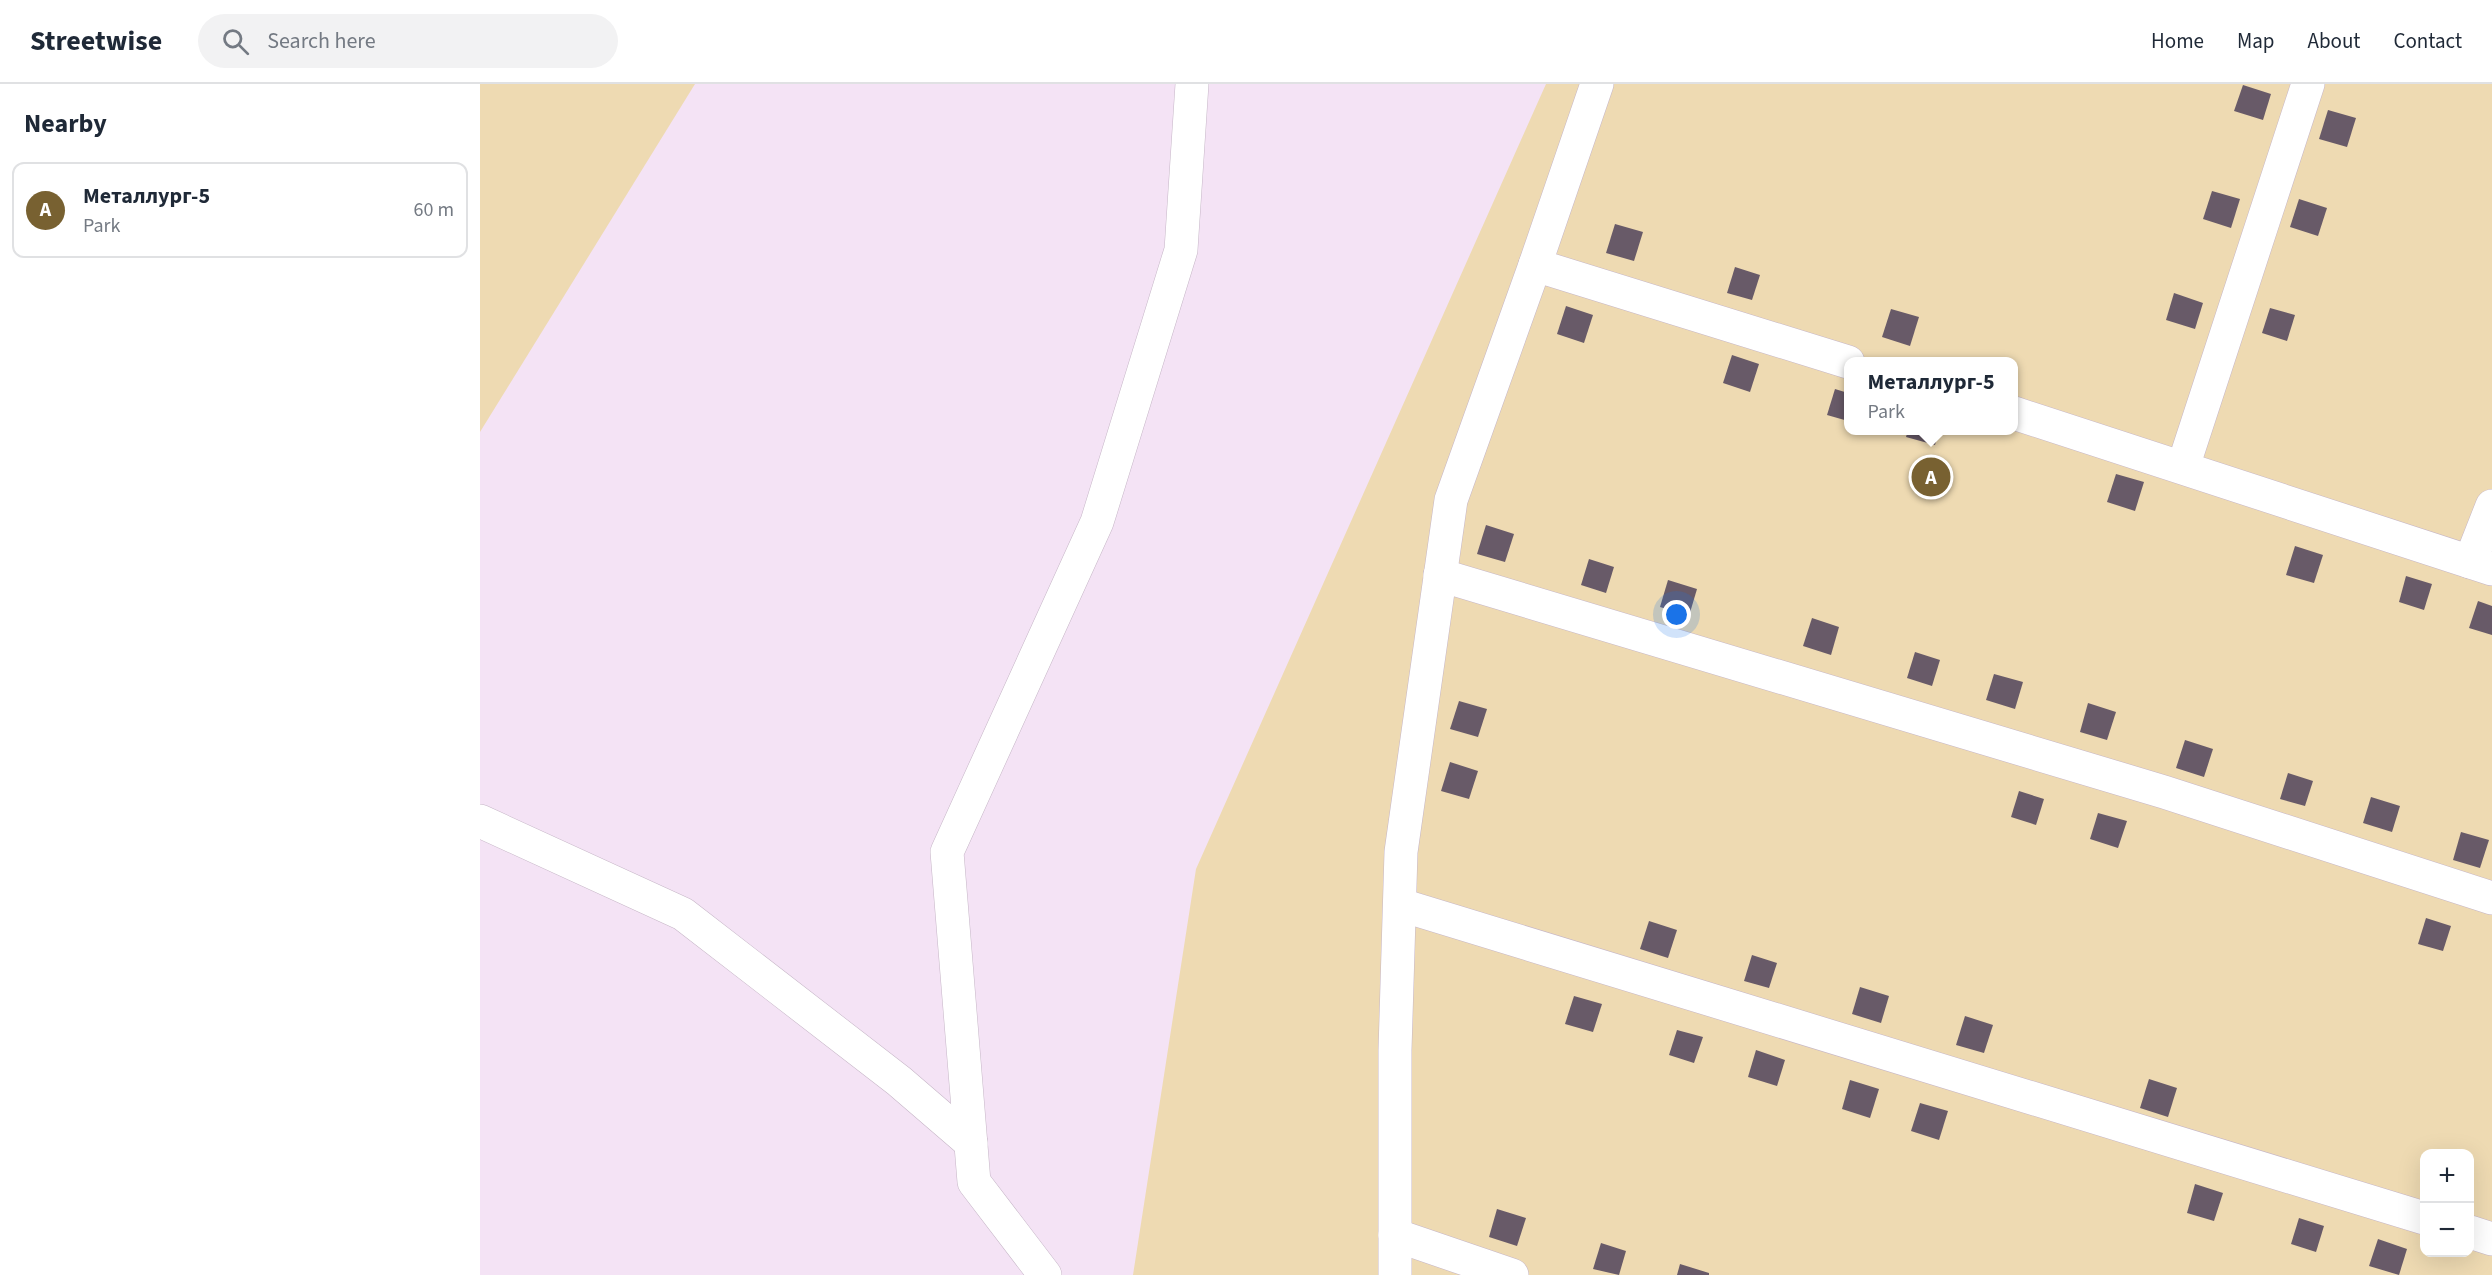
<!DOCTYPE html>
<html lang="en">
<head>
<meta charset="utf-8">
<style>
	:root { --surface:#fff; --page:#f2f2f3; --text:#1f2937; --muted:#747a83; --line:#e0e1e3; --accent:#786131 }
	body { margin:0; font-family:"Source Sans 3",sans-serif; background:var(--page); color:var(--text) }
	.controls { position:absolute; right:18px; bottom:18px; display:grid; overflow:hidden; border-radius:12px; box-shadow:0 6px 24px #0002 }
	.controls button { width:54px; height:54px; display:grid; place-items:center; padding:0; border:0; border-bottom:2px solid var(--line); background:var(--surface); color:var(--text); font:30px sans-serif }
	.you { position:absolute; left:1197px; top:531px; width:21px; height:21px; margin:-15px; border:4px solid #fff; border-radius:50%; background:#1a73e8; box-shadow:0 0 0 9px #1a73e833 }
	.badge { display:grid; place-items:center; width:39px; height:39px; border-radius:50%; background:var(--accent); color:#fff; font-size:20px; font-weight:700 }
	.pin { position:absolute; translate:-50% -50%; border:3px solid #fff; box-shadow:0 2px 6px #0006 }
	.popup { position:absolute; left:1364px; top:273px; width:174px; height:78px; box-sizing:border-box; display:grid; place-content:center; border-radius:12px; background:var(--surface); filter:drop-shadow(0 2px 4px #0005); font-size:20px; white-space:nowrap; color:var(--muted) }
	.popup b { font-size:22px; color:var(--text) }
	.popup::after { content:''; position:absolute; left:50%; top:100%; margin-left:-12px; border:12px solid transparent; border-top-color:var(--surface) }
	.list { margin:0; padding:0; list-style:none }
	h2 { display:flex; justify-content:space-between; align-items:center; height:78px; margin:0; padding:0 24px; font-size:26px }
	h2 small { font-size:20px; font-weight:400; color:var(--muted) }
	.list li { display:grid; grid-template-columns:39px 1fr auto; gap:18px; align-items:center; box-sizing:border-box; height:96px; margin:0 12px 12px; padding:0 12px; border:2px solid var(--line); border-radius:12px }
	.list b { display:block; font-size:22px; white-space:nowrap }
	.list p { margin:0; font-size:20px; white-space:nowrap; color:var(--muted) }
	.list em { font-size:20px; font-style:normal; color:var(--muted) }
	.icon { flex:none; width:33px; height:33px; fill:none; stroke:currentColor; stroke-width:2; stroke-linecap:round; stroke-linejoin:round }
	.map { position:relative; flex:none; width:2012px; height:1191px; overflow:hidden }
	header { display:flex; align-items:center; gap:36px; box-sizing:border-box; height:84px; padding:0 30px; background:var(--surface); border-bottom:2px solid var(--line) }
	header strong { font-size:28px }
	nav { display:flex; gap:33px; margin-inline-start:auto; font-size:21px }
	.search { width:420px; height:54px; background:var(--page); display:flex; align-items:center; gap:15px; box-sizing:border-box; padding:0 21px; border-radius:33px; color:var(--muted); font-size:22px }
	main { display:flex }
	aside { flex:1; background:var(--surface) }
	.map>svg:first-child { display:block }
</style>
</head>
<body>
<header>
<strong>Streetwise</strong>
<div class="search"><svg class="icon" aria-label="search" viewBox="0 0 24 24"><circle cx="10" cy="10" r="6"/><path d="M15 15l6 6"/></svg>Search here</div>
<nav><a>Home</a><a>Map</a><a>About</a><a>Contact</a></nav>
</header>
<main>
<aside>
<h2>Nearby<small></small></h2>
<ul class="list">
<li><span class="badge">A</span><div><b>Металлург-5</b><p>Park</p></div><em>60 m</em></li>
</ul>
</aside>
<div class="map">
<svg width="2012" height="1191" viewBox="0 0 2012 1191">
	<rect width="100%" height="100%" fill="#f4e3f5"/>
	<g fill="#eedab2" fill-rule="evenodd">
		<path d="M0 0H215L0 348Z"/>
		<path d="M1066 0H2012V1191H653L716 785ZM1368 278H1534V346H1368ZM1944 1070H1990V1168H1944Z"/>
	</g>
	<g fill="#685a68">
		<path d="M1763 1 1791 10 1783 36 1754 27Z"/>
		<path d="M1848 26 1876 34 1867 63 1839 55Z"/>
		<path d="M1732 107 1760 115 1751 144 1723 135Z"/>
		<path d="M1819 115 1847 124 1838 152 1810 143Z"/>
		<path d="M1135 140 1163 148 1154 177 1126 169Z"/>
		<path d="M1255 183 1280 191 1272 216 1247 209Z"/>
		<path d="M1694 209 1723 219 1715 245 1686 236Z"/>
		<path d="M1086 222 1113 231 1104 259 1077 250Z"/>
		<path d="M1790 224 1815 231 1807 257 1782 249Z"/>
		<path d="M1411 225 1439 233 1430 262 1402 253Z"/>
		<path d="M1252 271 1279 280 1270 308 1243 299Z"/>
		<path d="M1355 305 1368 309V337L1347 331Z"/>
		<path d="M1428 346H1459L1455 361 1426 353Z"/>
		<path d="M1636 390 1664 398 1655 427 1627 418Z"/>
		<path d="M1006 441 1034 450 1025 478 997 470Z"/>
		<path d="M1815 462 1843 471 1834 499 1806 491Z"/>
		<path d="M1109 475 1134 483 1126 509 1101 501Z"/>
		<path d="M1926 492 1952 500 1944 526 1919 518Z"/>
		<path d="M1188 496 1217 505 1209 532 1180 523Z"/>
		<path d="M1998 517 2012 522V551L1989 544Z"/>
		<path d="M1332 534 1359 543 1351 571 1323 562Z"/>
		<path d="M1435 568 1460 576 1452 602 1427 594Z"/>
		<path d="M1514 590 1543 598 1535 625 1506 616Z"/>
		<path d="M979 617 1007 625 998 653 970 645Z"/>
		<path d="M1608 619 1636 628 1627 656 1600 648Z"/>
		<path d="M1705 656 1733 665 1724 693 1696 684Z"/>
		<path d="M970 678 998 687 989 715 961 707Z"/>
		<path d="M1808 689 1833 697 1825 722 1800 715Z"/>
		<path d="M1539 707 1564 715 1556 741 1531 733Z"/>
		<path d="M1891 713 1920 722 1912 748 1883 739Z"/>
		<path d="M1618 729 1647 737 1638 764 1610 755Z"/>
		<path d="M1981 748 2009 756 2000 784 1973 776Z"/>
		<path d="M1946 834 1971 842 1963 867 1938 860Z"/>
		<path d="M1169 837 1197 846 1188 874 1160 865Z"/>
		<path d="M1272 871 1297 879 1289 904 1264 897Z"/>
		<path d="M1380 903 1409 912 1401 939 1372 930Z"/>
		<path d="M1094 912 1122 920 1113 948 1085 940Z"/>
		<path d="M1485 932 1513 941 1504 969 1476 961Z"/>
		<path d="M1197 946 1223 953 1214 979 1189 971Z"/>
		<path d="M1276 966 1305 976 1297 1002 1268 993Z"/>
		<path d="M1669 995 1697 1004 1688 1033 1660 1024Z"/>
		<path d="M1370 996 1399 1005 1390 1034 1362 1025Z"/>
		<path d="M1440 1019 1468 1027 1459 1056 1431 1047Z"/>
		<path d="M1715 1100 1743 1109 1734 1137 1707 1129Z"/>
		<path d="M1017 1125 1046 1134 1037 1162 1009 1153Z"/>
		<path d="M1819 1134 1844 1142 1836 1168 1811 1160Z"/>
		<path d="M1898 1155 1927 1165 1919 1191 1889 1182Z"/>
		<path d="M1121 1159 1146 1167 1139 1191 1113 1185Z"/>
		<path d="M1200 1180 1229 1189V1191H1197Z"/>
	</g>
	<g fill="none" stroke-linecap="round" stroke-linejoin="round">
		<defs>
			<g id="minor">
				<path d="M1055 181 1117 0"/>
				<path d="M1534 329 2012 485"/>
				<path d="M1703 383 1828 0"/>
				<path d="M1990 478 2012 422"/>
				<path d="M960 491 1684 708 2012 814"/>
				<path d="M0 737 203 830 419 997 491 1059"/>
				<path d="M921 821 1944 1134"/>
				<path d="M1990 1148 2012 1155"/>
				<path d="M915 1151 1032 1191"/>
				<path d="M565 1191 494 1098 467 768 617 438 701 166 712 0"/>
				<path d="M915 1191V966L921 768 971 416 1055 181 1368 278"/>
			</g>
		</defs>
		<use href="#minor" stroke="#c6b6c7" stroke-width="34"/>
		<use href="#minor" stroke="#fff" stroke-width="33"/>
	</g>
</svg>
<div class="controls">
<button>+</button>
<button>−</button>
</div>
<div class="you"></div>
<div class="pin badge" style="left:1451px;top:393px">A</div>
<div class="popup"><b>Металлург-5</b>Park</div>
</div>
</main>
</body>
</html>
